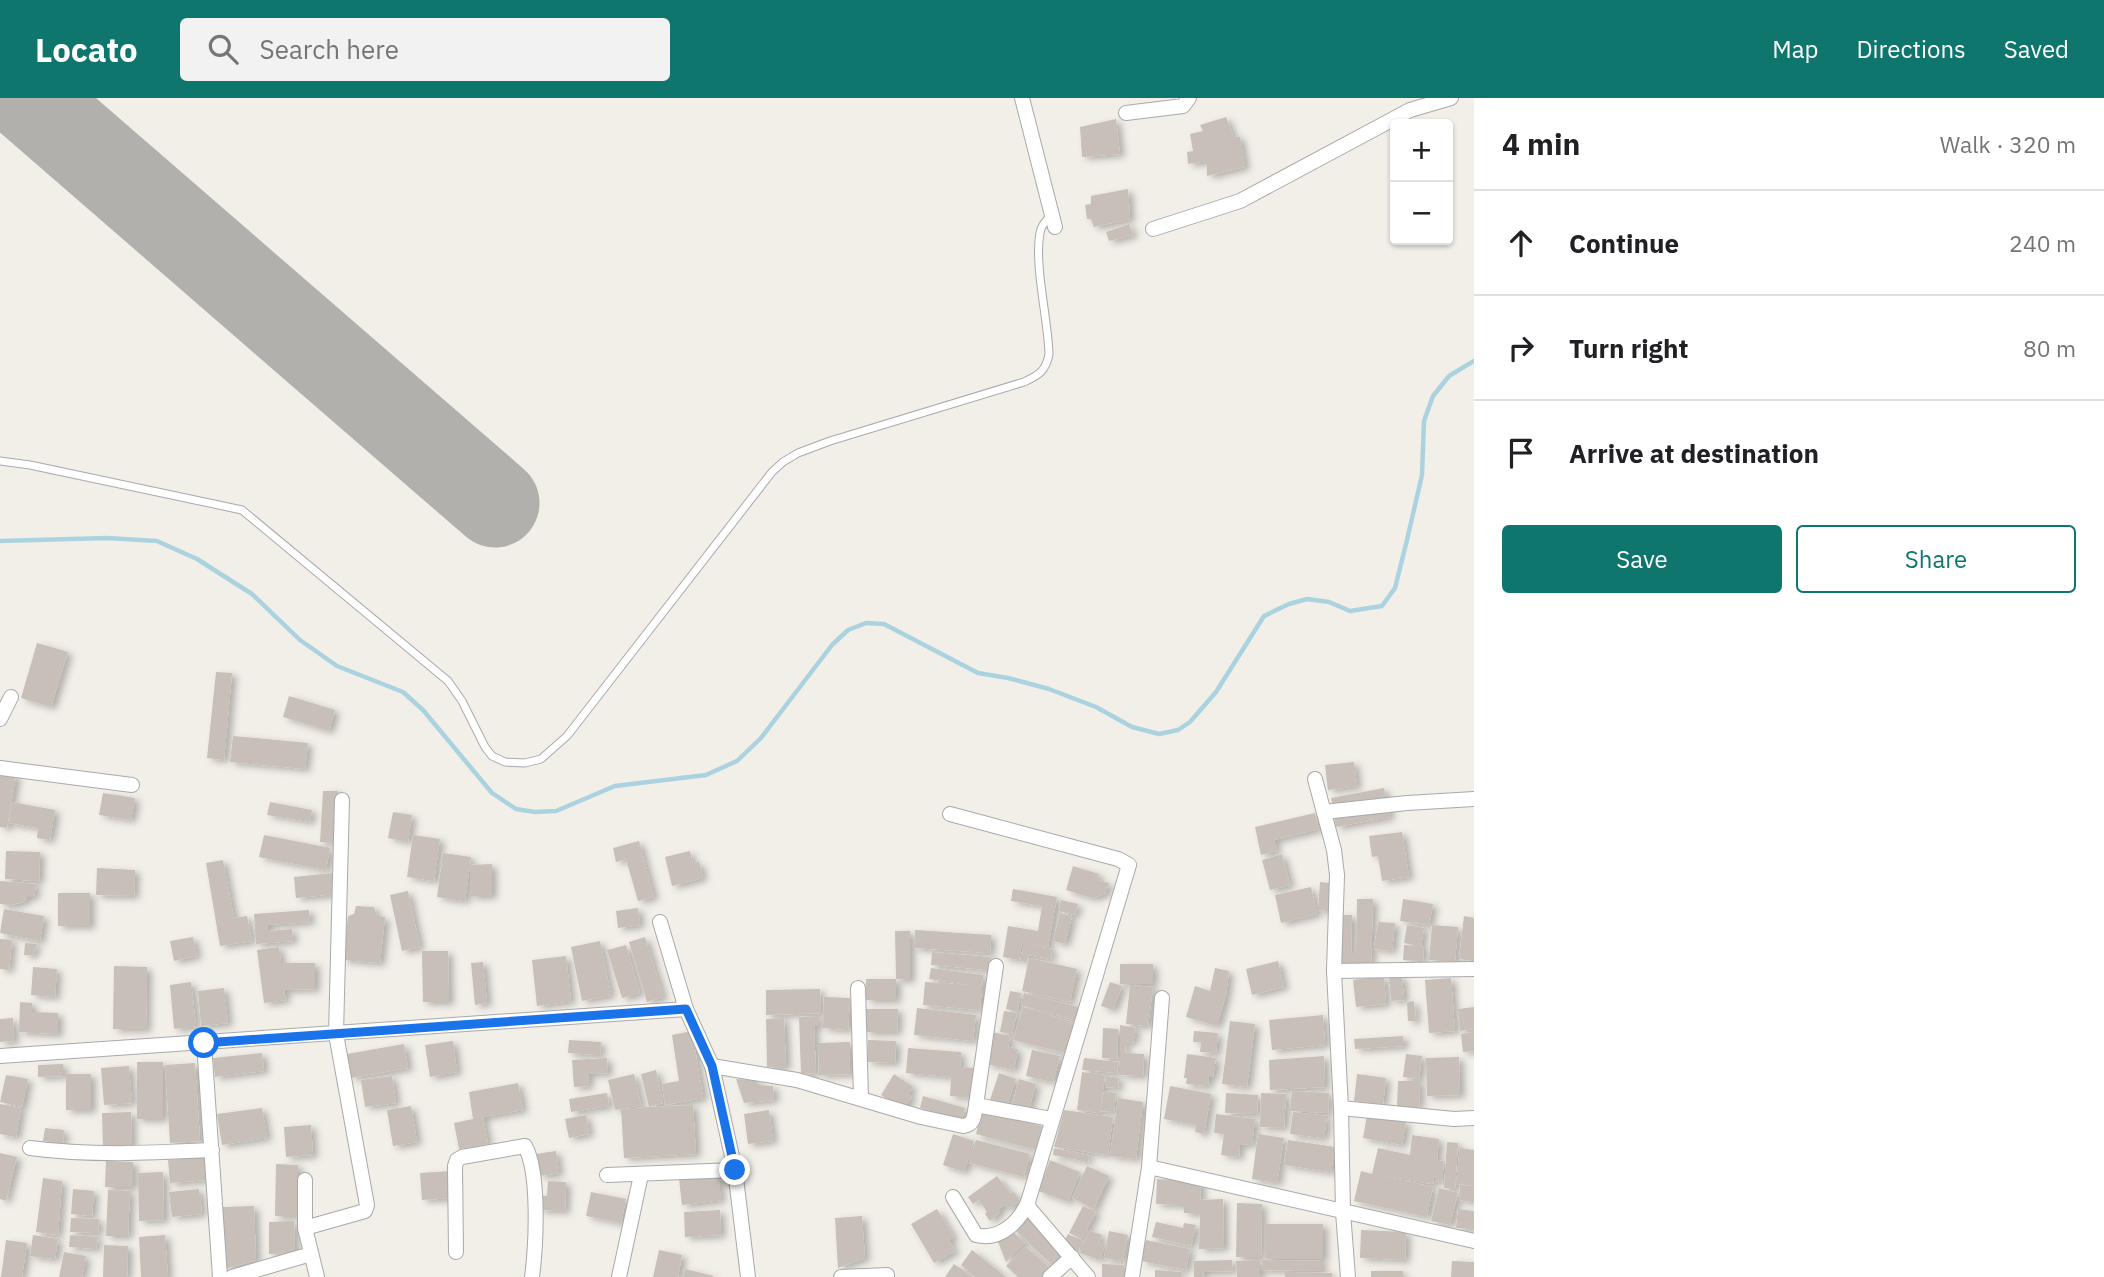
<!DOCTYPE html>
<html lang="en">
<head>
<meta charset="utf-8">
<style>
	:root { --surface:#fff; --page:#f2f2f2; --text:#202124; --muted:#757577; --line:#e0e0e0; --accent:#0f766e }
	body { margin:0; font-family:"IBM Plex Sans",sans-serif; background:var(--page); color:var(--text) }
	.controls { position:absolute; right:21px; top:21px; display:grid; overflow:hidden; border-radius:7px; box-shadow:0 2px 5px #0004 }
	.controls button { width:63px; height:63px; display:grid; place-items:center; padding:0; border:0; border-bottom:2px solid var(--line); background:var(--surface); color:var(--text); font:35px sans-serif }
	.stop { position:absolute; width:21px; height:21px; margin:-16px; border:5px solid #1a73e8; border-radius:50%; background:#fff }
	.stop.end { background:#1a73e8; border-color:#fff; box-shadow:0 2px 7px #0008 }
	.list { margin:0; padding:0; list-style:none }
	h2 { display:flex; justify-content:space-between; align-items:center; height:91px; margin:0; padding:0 28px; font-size:30px }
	h2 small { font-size:23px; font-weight:400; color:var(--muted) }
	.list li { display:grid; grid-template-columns:46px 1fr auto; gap:21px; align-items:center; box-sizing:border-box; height:105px; padding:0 28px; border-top:2px solid var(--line) }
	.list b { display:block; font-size:26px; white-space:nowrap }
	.list em { font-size:23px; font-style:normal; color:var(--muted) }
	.actions { display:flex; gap:14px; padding:21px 28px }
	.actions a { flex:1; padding:16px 0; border:2px solid var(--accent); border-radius:7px; text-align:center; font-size:24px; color:var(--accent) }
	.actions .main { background:var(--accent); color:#fff }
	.icon { flex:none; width:38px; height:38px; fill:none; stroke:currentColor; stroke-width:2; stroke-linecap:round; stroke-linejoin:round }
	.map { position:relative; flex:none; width:1474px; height:1179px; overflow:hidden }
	header { display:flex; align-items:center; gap:42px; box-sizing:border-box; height:98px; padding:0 35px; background:var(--accent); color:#fff }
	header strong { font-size:33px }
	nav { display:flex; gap:38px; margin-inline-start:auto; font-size:24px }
	.search { width:490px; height:63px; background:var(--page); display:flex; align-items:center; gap:18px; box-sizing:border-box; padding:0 24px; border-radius:7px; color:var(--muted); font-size:26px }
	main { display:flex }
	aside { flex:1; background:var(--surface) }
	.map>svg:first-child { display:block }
</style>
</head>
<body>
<header>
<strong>Locato</strong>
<div class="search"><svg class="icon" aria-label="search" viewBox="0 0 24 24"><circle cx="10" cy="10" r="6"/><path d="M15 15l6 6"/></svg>Search here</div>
<nav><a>Map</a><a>Directions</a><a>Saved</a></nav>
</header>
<main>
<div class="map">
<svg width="1474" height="1179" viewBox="0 0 1474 1179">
	<defs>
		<filter id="shadow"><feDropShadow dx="5" dy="3" stdDeviation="3.5" flood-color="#0004"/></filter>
	</defs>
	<rect width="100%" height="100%" fill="#f2efe9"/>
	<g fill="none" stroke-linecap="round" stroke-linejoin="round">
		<path stroke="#aad3df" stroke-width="4.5" d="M0 443 107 440 157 443 197 461 252 496 300 542 337 568 403 594 423 612 492 695 516 711 535 714 556 713 615 688 706 677 737 663 761 640 832 547 848 532 866 525 884 526 978 575 1008 580 1049 591 1096 609 1132 629 1159 636 1178 632 1190 624 1216 594 1264 518 1289 506 1307 501 1329 504 1350 513 1382 508 1395 490 1407 442 1422 377 1424 323 1433 298 1449 278 1474 263"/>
		<path stroke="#b1b0ac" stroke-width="89" d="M28 0 495 405"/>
	</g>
	<g fill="#c7bfb8" filter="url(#shadow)">
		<path d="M1226 19 1233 38 1240 39 1245 69 1207 78V63L1188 66 1187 54 1193 53 1190 36 1203 33 1200 27Z"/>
		<path d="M1116 21 1120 56 1082 59 1080 29Z"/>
		<path d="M1128 91 1130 121 1094 129 1091 121H1087L1085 107 1091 106V98Z"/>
		<path d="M1129 126 1133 137 1109 143 1106 134Z"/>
		<path d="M37 545 68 554 51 609 21 600Z"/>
		<path d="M216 574 232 575 224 662 207 660Z"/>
		<path d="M289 598 335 612 329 633 283 619Z"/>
		<path d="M233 638 308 645 305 671 230 664Z"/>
		<path d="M1354 664 1357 688 1328 692 1325 667Z"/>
		<path d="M0 675 16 677 7 730 0 729Z"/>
		<path d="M1384 690 1390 719 1336 729 1331 700Z"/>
		<path d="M323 693H338L334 745 320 744Z"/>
		<path d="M103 695 135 700 131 722 99 717Z"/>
		<path d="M12 704 55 712 50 742 37 740 38 730 9 725Z"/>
		<path d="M270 704 312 712 310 724 267 717Z"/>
		<path d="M393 714 412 717 408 744 388 740Z"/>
		<path d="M1315 715 1319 731 1274 742 1277 753 1261 757 1255 729Z"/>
		<path d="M1402 734 1409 779 1382 783 1378 758 1372 759 1369 738Z"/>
		<path d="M264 737 330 750 326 772 259 759Z"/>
		<path d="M413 737 440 741 434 783 407 779Z"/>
		<path d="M639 743 654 799 638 803 626 761 616 764 613 750Z"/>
		<path d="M6 753 40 754 39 783 5 781Z"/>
		<path d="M690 753 693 767 699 763 703 780 672 788 665 759Z"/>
		<path d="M443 755 471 759 470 767 492 766V798H470V767L465 803 437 799Z"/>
		<path d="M1282 756 1290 787 1270 792 1262 762Z"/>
		<path d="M223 762 234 820 247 818 252 843 220 848 206 765Z"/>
		<path d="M1073 768 1099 776 1097 782 1109 785 1105 796 1092 800 1066 792Z"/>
		<path d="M97 770 135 772 134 798 96 797Z"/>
		<path d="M333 775 335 796 296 800 294 779Z"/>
		<path d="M0 783 36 786 34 799H27L24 804 10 807 0 806Z"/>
		<path d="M1320 784 1330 785 1328 813 1318 812Z"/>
		<path d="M1311 789 1317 816 1281 825 1275 797Z"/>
		<path d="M1013 791 1057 799 1048 849 1027 846 1052 851 1051 861 1028 857 1027 864 1020 863 1024 845 1022 844 1019 862 1003 859 1008 828 1038 833 1042 808 1011 803Z"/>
		<path d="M408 793 420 849 402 853 390 797Z"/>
		<rect x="58" y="795" width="32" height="33"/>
		<path d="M1357 801H1373L1371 867 1337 866 1338 817H1352L1351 855H1356Z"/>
		<path d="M1403 801 1433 806 1429 827 1400 823Z"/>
		<path d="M1061 802 1078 806 1075 817 1059 813Z"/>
		<path d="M356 808 374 809 377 819H385L380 865 343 862 348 818 354 816Z"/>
		<path d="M638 810 640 827 618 830 616 813Z"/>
		<path d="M4 811 44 818 40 843 0 835Z"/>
		<path d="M309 812 310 824 267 827 268 833 292 831 293 843 256 846 254 816Z"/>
		<path d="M1060 815 1072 818 1065 846 1053 843Z"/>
		<path d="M1464 818 1474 820V863L1459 861Z"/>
		<path d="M1378 824 1395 825 1392 853 1374 851Z"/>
		<path d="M1407 827 1424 830 1421 848 1424 849 1423 863 1403 862 1404 847 1418 848 1404 845Z"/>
		<path d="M1432 827 1458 829 1455 864 1429 862Z"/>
		<path d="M915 832 991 837 990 855 914 850Z"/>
		<path d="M895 833H910V882L896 881Z"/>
		<path d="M193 839 197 858 174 863 170 843Z"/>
		<path d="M645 839 663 899 647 904 629 844Z"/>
		<path d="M0 841 12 842 9 872 0 871Z"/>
		<path d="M600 843 611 897 582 903 571 849Z"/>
		<path d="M25 845 37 846 33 857H24Z"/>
		<path d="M626 847 640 895 622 900 607 852Z"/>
		<path d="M279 849 281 865H315V891L284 892 286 902 264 905 257 852Z"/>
		<path d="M422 853H448L449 904H423Z"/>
		<path d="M932 854 990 859 988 872 931 867Z"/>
		<path d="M566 858 571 903 537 908 532 862Z"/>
		<path d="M1029 860 1077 871 1070 904 1022 893Z"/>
		<path d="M1278 863 1284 889 1252 897 1246 871Z"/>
		<path d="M483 864 487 905 475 907 471 865Z"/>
		<rect x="1120" y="866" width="33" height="20"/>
		<path d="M114 868 147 869 146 931H113Z"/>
		<path d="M33 869 57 871 55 899 31 897Z"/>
		<path d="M931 870 983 877 980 912 923 907 925 884 970 887 929 881Z"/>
		<path d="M1215 870 1229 873 1226 897 1217 928 1186 919 1195 888 1210 893Z"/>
		<path d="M1384 878 1386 906 1356 909 1353 882Z"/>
		<path d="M1402 878 1404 902 1391 903 1389 879Z"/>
		<path d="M1451 880 1455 933 1429 935 1425 882Z"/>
		<rect x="866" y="881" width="30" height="21"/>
		<path d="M191 884 196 928 174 931 170 887Z"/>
		<path d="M1110 884 1122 888 1113 912 1101 908Z"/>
		<path d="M1130 887 1153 889 1148 928 1126 926Z"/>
		<path d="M224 890 228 925 201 928 198 893Z"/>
		<path d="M820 891 821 915 766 917V892Z"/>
		<path d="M1010 893 1021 895 1017 914 1006 911Z"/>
		<path d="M1024 895 1082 910 1077 923 1021 907Z"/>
		<path d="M824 899 850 900 848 932 823 930Z"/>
		<path d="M1414 903 1416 923H1408L1407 904Z"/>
		<path d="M20 904 32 905V914L58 915V936L19 934Z"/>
		<path d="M1023 909 1075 925 1066 955 1013 942Z"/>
		<path d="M1474 909V931L1460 933 1458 911Z"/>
		<path d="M917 910 976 917 973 943 914 937Z"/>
		<path d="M866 911H898L897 934H865Z"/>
		<path d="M1004 913 1017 915 1012 936 1000 934Z"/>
		<path d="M1323 917 1325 947 1272 952 1269 922Z"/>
		<path d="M819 918V928H814L816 975 801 976 799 919Z"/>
		<path d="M13 920 14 943 0 944V921Z"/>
		<path d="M784 920 786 969H767L766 921Z"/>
		<path d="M1230 923 1255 926 1247 989 1222 986Z"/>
		<path d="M1120 927 1136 930 1133 945 1126 943 1125 955 1144 956 1143 978 1120 977Z"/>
		<path d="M1103 930 1118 931 1117 961 1102 960Z"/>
		<path d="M692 933 703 1000 665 1007 662 986 679 983 672 937Z"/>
		<path d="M1194 933 1218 935 1216 955 1200 954 1201 944H1193Z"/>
		<path d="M992 934 1010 938 1008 949 1018 951 1014 972 986 966Z"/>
		<path d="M1474 934V953L1463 954 1461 936Z"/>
		<path d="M1403 938 1404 948 1355 951 1354 941Z"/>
		<path d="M569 942 601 944 600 957 568 955Z"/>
		<path d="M868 942 896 943 895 965 867 964Z"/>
		<path d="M453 943 457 974 430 979 425 947Z"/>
		<path d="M850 944V976L819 977 818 945Z"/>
		<path d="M404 946 408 970 351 980 347 956Z"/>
		<path d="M908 950 961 954 960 969 976 970 973 1000 950 998 951 979 906 975Z"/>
		<path d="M1032 952 1060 958 1053 984 1026 978Z"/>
		<path d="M262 955 264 973 215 979 213 960Z"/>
		<path d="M1187 956 1216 960 1213 979H1209L1208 988 1186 986 1187 980H1184Z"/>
		<path d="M1406 956 1422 958 1419 981 1403 979Z"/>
		<path d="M1324 958 1325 989 1270 992 1269 962Z"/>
		<path d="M1459 959 1460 997 1427 998 1426 960Z"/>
		<path d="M607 960 608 975 588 976 589 988 574 989 572 962Z"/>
		<path d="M1084 960 1118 964 1117 975 1082 972Z"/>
		<rect x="137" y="964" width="26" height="57"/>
		<path d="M195 965 200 1043 170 1045 165 967Z"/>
		<path d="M63 966V978L38 979V967Z"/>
		<path d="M129 968 132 1005 104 1007 101 970Z"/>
		<path d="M656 972 663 1005 649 1009 693 1007 696 1056 624 1060 621 1011 649 1009 641 976Z"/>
		<path d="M1082 974 1105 977 1100 1015 1077 1012Z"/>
		<path d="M999 975 1016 981 1007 1008 990 1002Z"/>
		<rect x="66" y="976" width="25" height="36"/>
		<path d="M634 976 641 1007 615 1012 608 982Z"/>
		<path d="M894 976 913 989 908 996 912 999 903 1012 881 997Z"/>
		<path d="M1357 976 1386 980 1383 1006 1354 1003Z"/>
		<path d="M6 977 28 981 22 1009 0 1004Z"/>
		<path d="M392 978 396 1005 365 1009 361 982Z"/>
		<path d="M1106 978 1119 980 1118 990 1105 989Z"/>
		<path d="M736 981 757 982 758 987 773 988 774 1002 744 1005Z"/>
		<path d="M1019 981 1036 986 1029 1011 1012 1007Z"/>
		<path d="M1398 983H1420L1419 1008H1397Z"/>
		<path d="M518 985 523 1012 483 1019 488 1046 459 1051 454 1025 473 1021 469 994Z"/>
		<path d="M1170 988 1211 996 1204 1036 1195 1034 1196 1027 1164 1021Z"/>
		<path d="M1104 993 1116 995 1114 1014 1101 1013Z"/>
		<path d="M1292 993 1329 995 1328 1015 1290 1013Z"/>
		<path d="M607 995 609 1008 571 1014 569 1001Z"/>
		<path d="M1226 995 1258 997 1257 1016 1225 1015Z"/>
		<path d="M1261 995 1286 996 1284 1030 1260 1029Z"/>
		<path d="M923 998 965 1010 962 1022 920 1010Z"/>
		<path d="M1118 1000 1143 1004 1136 1061 1110 1058Z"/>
		<path d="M0 1006 21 1010 16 1039 0 1036Z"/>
		<path d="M411 1008 417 1044 393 1048 387 1012Z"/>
		<path d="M262 1010 267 1040 222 1047 217 1016Z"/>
		<path d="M769 1012 773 1043 748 1046 744 1016Z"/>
		<path d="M982 1012 1042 1028 1036 1052 976 1036Z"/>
		<path d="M1064 1012 1113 1019 1108 1057 1054 1049Z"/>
		<path d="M131 1014 132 1048 103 1049 102 1015Z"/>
		<path d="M1293 1014 1327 1018 1324 1040 1290 1036Z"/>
		<path d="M1216 1016 1255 1021 1252 1047 1240 1046 1239 1059 1221 1057 1224 1036 1214 1035Z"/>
		<path d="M586 1017 589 1036 569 1040 565 1021Z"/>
		<path d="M1367 1017 1406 1024 1402 1047 1363 1040Z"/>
		<path d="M311 1027 313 1057 286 1059 284 1029Z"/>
		<path d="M45 1030 64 1032 63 1046 43 1043Z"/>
		<path d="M953 1036 974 1043 964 1074 943 1067Z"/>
		<path d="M1258 1036 1284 1040 1277 1085 1252 1081Z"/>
		<path d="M1412 1037 1439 1041 1437 1062 1444 1063 1442 1084 1435 1083V1074L1433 1086 1406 1082 1407 1072 1405 1081 1384 1078 1433 1089 1427 1119 1354 1103 1361 1073 1372 1076 1378 1050 1410 1057Z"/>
		<path d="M976 1042 1030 1056 1024 1079 969 1065Z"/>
		<path d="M1288 1042 1335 1049 1331 1074 1284 1067Z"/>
		<path d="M1447 1044 1458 1045 1455 1090H1444Z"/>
		<path d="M1054 1050 1089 1057 1088 1064 1053 1057Z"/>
		<path d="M1460 1050 1474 1052V1087L1456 1086Z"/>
		<path d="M556 1053 559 1075 540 1078 536 1056Z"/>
		<path d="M0 1055 17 1059 6 1103 0 1101Z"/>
		<path d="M204 1059 206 1082 170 1085 168 1062Z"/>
		<path d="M1050 1062 1080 1074 1068 1104 1038 1093Z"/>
		<path d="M106 1063 133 1064V1089H105Z"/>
		<path d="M276 1066 298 1067 297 1118H275Z"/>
		<path d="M1087 1068 1109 1078 1094 1111 1072 1100Z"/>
		<path d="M451 1073 453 1100 422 1102 420 1075Z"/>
		<path d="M163 1074 164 1122 139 1123 138 1075Z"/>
		<path d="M718 1076 721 1102 682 1107 679 1081Z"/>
		<path d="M997 1078 1010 1095 1014 1094 1020 1103 1009 1110 1004 1107 998 1112 1000 1114 990 1123 985 1116 987 1114 979 1102 973 1106 968 1099Z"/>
		<path d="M43 1080 62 1083 58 1137 36 1134Z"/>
		<path d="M1157 1081 1201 1083 1200 1102 1223 1101 1224 1150 1199 1151 1200 1116 1184 1115V1107L1156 1106Z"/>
		<path d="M548 1083 566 1084 565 1113 539 1112 540 1097 547 1098Z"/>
		<path d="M1460 1087 1474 1088V1104L1459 1102Z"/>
		<path d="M1439 1090 1458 1095 1450 1127 1431 1123Z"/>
		<path d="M73 1091 94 1093 92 1118 71 1116Z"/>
		<path d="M199 1091 202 1116 172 1119 169 1094Z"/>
		<path d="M108 1092 130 1093 128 1138H106Z"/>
		<path d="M591 1094 626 1101 621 1125 586 1118Z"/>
		<path d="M1237 1105 1262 1106 1261 1159H1236Z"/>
		<path d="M254 1108 256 1162 225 1171 222 1109Z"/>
		<path d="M1083 1108 1096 1114 1082 1141 1069 1135Z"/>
		<path d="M937 1111 954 1139 949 1142 955 1153 934 1165 911 1126Z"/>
		<path d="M1458 1111 1474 1113V1131L1456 1130Z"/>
		<path d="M720 1112 721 1137 685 1139 684 1114Z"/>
		<path d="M862 1118 865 1160 838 1170 835 1120Z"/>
		<path d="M71 1120 99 1121 98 1135 70 1134Z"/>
		<path d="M1028 1120 1066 1156 1054 1169 1016 1133Z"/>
		<path d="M294 1123 295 1155 269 1156V1124Z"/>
		<path d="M1156 1124 1183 1130 1184 1125 1196 1127 1191 1148 1152 1139Z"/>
		<rect x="1266" y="1126" width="57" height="35"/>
		<path d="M1011 1132 1025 1145 1006 1164 998 1144Z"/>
		<path d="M1088 1132 1102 1137 1099 1144 1105 1146 1100 1162 1080 1155Z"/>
		<path d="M1361 1132 1406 1134 1405 1162 1360 1160Z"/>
		<path d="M1109 1133 1128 1137 1123 1163 1104 1160Z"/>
		<path d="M1068 1136 1083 1143 1077 1155 1065 1142Z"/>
		<path d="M33 1137 58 1141 55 1161 30 1158Z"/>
		<path d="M70 1137 98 1139 96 1151 69 1149Z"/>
		<path d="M165 1137 168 1179H141L139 1139Z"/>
		<path d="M6 1142 27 1145 22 1179H1Z"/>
		<path d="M1146 1142 1190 1151 1186 1172 1141 1163Z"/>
		<path d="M104 1147 128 1148 127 1179H103Z"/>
		<path d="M1025 1148 1050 1170 1042 1179H1018L1006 1168Z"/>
		<path d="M659 1152 682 1157 678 1179H653Z"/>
		<path d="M972 1152 1006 1179H975L961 1167Z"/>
		<path d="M64 1154 86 1158 82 1179H59Z"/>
		<path d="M1232 1162 1233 1173 1203 1174 1204 1179H1194V1163Z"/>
		<path d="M1260 1162V1179H1237L1236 1163Z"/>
		<path d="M1262 1162 1322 1163V1173L1261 1172Z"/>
		<path d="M1452 1163 1474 1164V1179H1451Z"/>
		<path d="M954 1166 973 1179H945Z"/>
		<path d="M1102 1166 1124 1167V1179H1102Z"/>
		<path d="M685 1171 714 1178 713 1179H683Z"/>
		<path d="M1155 1172 1181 1174V1179H1155Z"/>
		<rect x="1371" y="1173" width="32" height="6"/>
		<path d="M1285 1174 1332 1175V1179H1285Z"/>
	</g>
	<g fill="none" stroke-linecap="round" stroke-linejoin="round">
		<defs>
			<path id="service" d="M0 363 30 367 242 412 448 583 462 603 485 649 492 658 505 664 525 665 541 661 567 638 772 374 783 364 798 355 830 343 1024 284C1039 277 1046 273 1049 256 1048 221 1034 167 1040 135 1041 127 1046 122 1052 117"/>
			<g id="minor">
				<path d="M1022 0 1055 129"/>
				<path d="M1126 15 1183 8 1189 0"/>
				<path d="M1153 131 1240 103 1410 12 1451 0"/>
				<path d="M0 621 11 599"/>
				<path d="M0 670 132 687"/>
				<path d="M1315 681 1334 752 1337 777 1334 873 1341 1010 1343 1114 1348 1179"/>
				<path d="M1324 714 1407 705 1474 701"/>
				<path d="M950 716 1118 761 1129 767 1028 1104 1029 1110 1088 1179"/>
				<path d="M660 824 686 911 712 968 735 1072 748 1179"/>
				<path d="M1334 873 1474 871"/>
				<path d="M858 890 861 1000"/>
				<path d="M204 945 220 1179"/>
				<path d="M0 958 686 911"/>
				<path d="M712 968 797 982 921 1019 963 1028C975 1027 974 1017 976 1007L996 868"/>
				<path d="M976 1007 1051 1021"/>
				<path d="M1341 1010 1454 1021 1474 1020"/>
				<path d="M30 1050C91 1058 150 1055 212 1052"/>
				<path d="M1149 1069 1474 1143"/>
				<path d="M607 1077 735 1072"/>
				<path d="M305 1082V1130L317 1179"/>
				<path d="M953 1099 976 1137C1000 1143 1019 1124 1028 1104"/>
				<path d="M305 1130 365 1113 367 1107 336 936 342 702"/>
				<path d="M456 1154 455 1068 457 1062 462 1059 525 1048C540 1075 536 1148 532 1179"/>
				<path d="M232 1179 311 1156"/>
				<path d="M619 1179 641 1077"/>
				<path d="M841 1179 887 1177"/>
				<path d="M1050 1179 1072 1159"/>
				<path d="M1132 1179 1149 1069 1162 900"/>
			</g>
		</defs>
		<use href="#service" stroke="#a9a9a9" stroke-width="9"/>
		<use href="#minor" stroke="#a9a9a9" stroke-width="16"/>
		<use href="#service" stroke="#fff" stroke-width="7"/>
		<use href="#minor" stroke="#fff" stroke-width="14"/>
	</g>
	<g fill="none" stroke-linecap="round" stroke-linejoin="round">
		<path stroke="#1a73e8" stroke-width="9" d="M204 945 686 911 712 968 735 1072"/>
	</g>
</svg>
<div class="controls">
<button>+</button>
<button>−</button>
</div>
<div class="stop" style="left:204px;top:945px"></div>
<div class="stop end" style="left:735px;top:1072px"></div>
</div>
<aside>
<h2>4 min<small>Walk · 320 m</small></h2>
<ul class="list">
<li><svg class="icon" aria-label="ahead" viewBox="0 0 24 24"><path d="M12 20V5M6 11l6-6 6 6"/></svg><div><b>Continue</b></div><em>240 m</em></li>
<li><svg class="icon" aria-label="right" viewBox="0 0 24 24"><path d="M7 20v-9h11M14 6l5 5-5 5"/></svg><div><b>Turn right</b></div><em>80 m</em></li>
<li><svg class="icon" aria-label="arrive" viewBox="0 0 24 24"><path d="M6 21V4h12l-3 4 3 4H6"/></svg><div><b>Arrive at destination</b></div></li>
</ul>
<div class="actions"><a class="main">Save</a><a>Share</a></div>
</aside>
</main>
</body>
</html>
